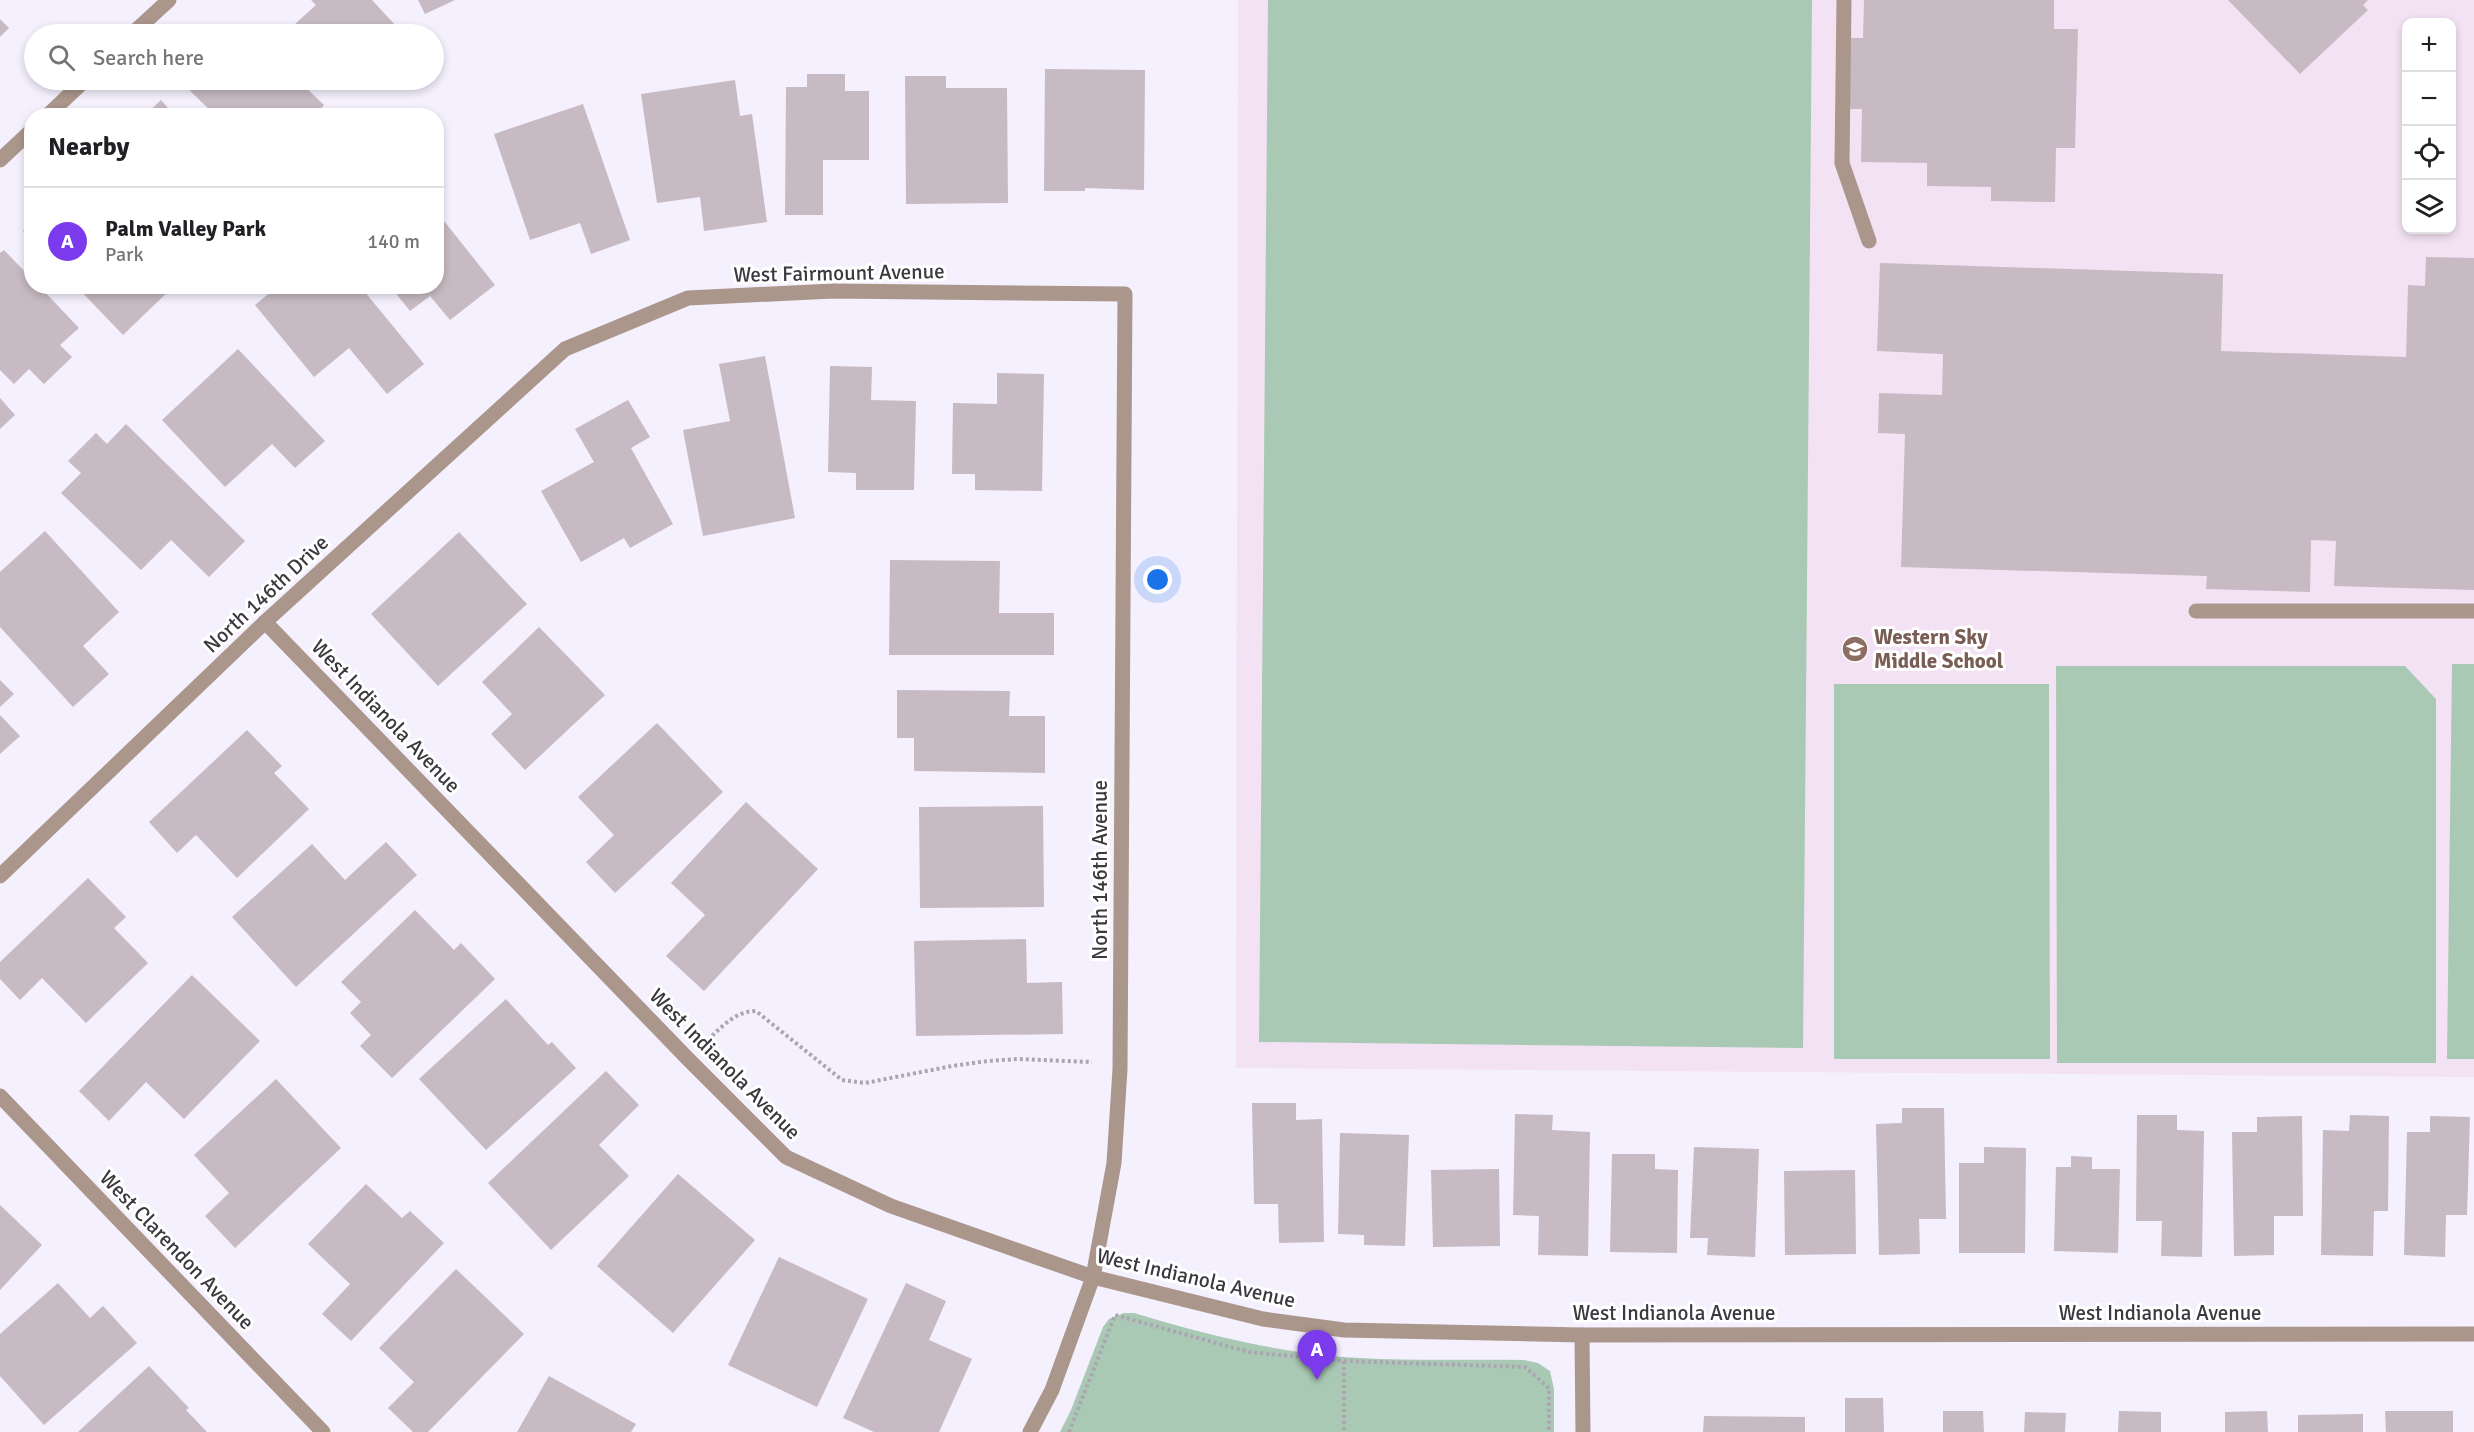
<!DOCTYPE html>
<html lang="en">
<head>
<meta charset="utf-8">
<style>
	:root { --surface:#fff; --page:#f6f6f6; --text:#202124; --muted:#757577; --line:#e0e0e0; --accent:#7c3aed }
	body { margin:0; font-family:Signika,sans-serif; background:var(--page); color:var(--text) }
	.controls { position:absolute; right:18px; top:18px; display:grid; overflow:hidden; border-radius:12px; box-shadow:0 3px 9px #0003 }
	.controls button { width:54px; height:54px; display:grid; place-items:center; padding:0; border:0; border-bottom:2px solid var(--line); background:var(--surface); color:var(--text); font:30px sans-serif }
	.you { position:absolute; left:1158px; top:580px; width:21px; height:21px; margin:-15px; border:4px solid #fff; border-radius:50%; background:#1a73e8; box-shadow:0 0 0 9px #1a73e833 }
	.badge { display:grid; place-items:center; width:39px; height:39px; border-radius:50%; background:var(--accent); color:#fff; font-size:20px; font-weight:700 }
	.pin { position:absolute; translate:-50% -50px; filter:drop-shadow(0 2px 3px #0008) }
	.pin::after { content:''; position:absolute; top:32px; width:21px; height:18px; background:inherit; clip-path:polygon(0 0,100% 0,50% 100%) }
	.list { margin:0; padding:0; list-style:none }
	h2 { display:flex; justify-content:space-between; align-items:center; height:78px; margin:0; padding:0 24px; font-size:26px }
	h2 small { font-size:20px; font-weight:400; color:var(--muted) }
	.list li { display:grid; grid-template-columns:39px 1fr auto; gap:18px; align-items:center; box-sizing:border-box; height:108px; padding:0 24px; border-top:2px solid var(--line) }
	.list b { display:block; font-size:22px; white-space:nowrap }
	.list p { margin:0; font-size:20px; white-space:nowrap; color:var(--muted) }
	.list em { font-size:20px; font-style:normal; color:var(--muted) }
	.icon { flex:none; width:33px; height:33px; fill:none; stroke:currentColor; stroke-width:2; stroke-linecap:round; stroke-linejoin:round }
	.map { position:relative; flex:none; width:2474px; height:1432px; overflow:hidden }
	.search { position:absolute; background:var(--surface); box-shadow:0 3px 9px #0003; left:24px; top:24px; width:420px; height:66px; display:flex; align-items:center; gap:15px; box-sizing:border-box; padding:0 21px; border-radius:33px; color:var(--muted); font-size:22px }
	.panel { position:absolute; background:var(--surface); box-shadow:0 3px 9px #0003; left:24px; top:108px; width:420px; height:186px; border-radius:24px }
	.map>svg:first-child { display:block }
</style>
</head>
<body>
<div class="map">
<svg width="2474" height="1432" viewBox="0 0 2474 1432">
	<rect width="100%" height="100%" fill="#f5f0fe"/>
	<path fill="#f3e2f4" fill-rule="evenodd" d="M1238 0H2474V1077L1236 1068ZM2406 22H2452V230H2406Z"/>
	<g fill="#a9c9b4">
		<path d="M1268 0H1812L1803 1048 1259 1042Z"/>
		<path d="M2452 664H2474V1059H2447Z"/>
		<path d="M2056 666H2405L2436 699V1063H2057Z"/>
		<path d="M1834 684H2049L2050 1059H1834Z"/>
		<path d="M1124 1313H1134C1207 1335 1282 1354 1359 1358 1414 1361 1469 1359 1524 1360L1538 1363 1550 1371 1554 1389V1432H1060L1071 1410 1103 1327 1109 1319Z"/>
	</g>
	<g fill="#c7bac2">
		<path d="M311 0H372L397 27 389 34H287L285 33 316 5Z"/>
		<path d="M418 0H455L425 14Z"/>
		<path d="M1864 0H2054V29H2078L2075 148H2056L2055 202 1991 201V187L1927 186V163L1861 162 1862 109H1849L1850 38H1863Z"/>
		<path d="M2228 0H2368L2363 5 2368 10 2300 74Z"/>
		<path d="M0 19 9 28 0 37Z"/>
		<path d="M1045 69 1145 70 1144 190 1085 188V191H1044Z"/>
		<path d="M807 74H845V91H869V160H823V215H785L786 87H807Z"/>
		<path d="M905 76H946V88H1007L1008 203 906 204Z"/>
		<path d="M183 80H298L324 105 315 116H216L181 82Z"/>
		<path d="M735 80 740 116 752 114 767 222 704 231 700 197 657 203 641 94Z"/>
		<path d="M161 100 175 116H144Z"/>
		<path d="M583 104 630 240 591 254 580 223 530 240 494 134Z"/>
		<path d="M436 211 495 285 450 320 430 296 410 311 390 286H436Z"/>
		<path d="M32 223V240L23 231Z"/>
		<path d="M4 250 32 279V286H39L79 328 60 345 72 357 44 384 29 369 14 384 0 370V253Z"/>
		<path d="M2426 257 2474 258V590L2334 586 2336 541 2311 540 2310 592 2206 589 2207 576 1901 567 1905 434 1878 433 1879 393 1942 395 1943 354 1877 351 1880 263 2223 274 2221 351 2406 357 2408 285 2425 286Z"/>
		<path d="M76 286H174L123 335Z"/>
		<path d="M278 286H360L424 364 387 394 349 348 314 377 255 305Z"/>
		<path d="M238 349 325 441 295 468 272 444 225 487 162 420Z"/>
		<path d="M765 356 795 518 703 536 683 430 730 421 719 364Z"/>
		<path d="M830 366 872 367 871 400 916 401 914 490H856V473L828 472Z"/>
		<path d="M997 373 1044 374 1042 491 975 490V474H952L953 403 997 404Z"/>
		<path d="M0 398 15 415 0 429Z"/>
		<path d="M628 400 650 437 631 448 673 524 630 548 624 538 581 562 541 491 594 462 575 429Z"/>
		<path d="M126 424 245 541 209 577 171 540 141 570 61 493 81 473 68 461 96 433 107 444Z"/>
		<path d="M45 531 119 612 83 646 109 674 73 707 0 627V572Z"/>
		<path d="M459 532 527 604 438 686 371 614Z"/>
		<path d="M890 560 1000 561 999 613H1054V655H889Z"/>
		<path d="M539 627 605 695 525 770 491 734 512 714 482 682Z"/>
		<path d="M0 680 14 694 0 707Z"/>
		<path d="M897 690 1010 691 1009 716H1045V773L914 771V738H897Z"/>
		<path d="M0 715 20 736 0 754Z"/>
		<path d="M657 723 723 792 615 893 586 862 614 835 578 797Z"/>
		<path d="M247 730 282 766 274 773 309 809 237 878 196 835 177 853 149 822Z"/>
		<path d="M746 802 818 869 704 991 666 956 705 915 671 883Z"/>
		<path d="M1043 806 1044 907 920 908 919 807Z"/>
		<path d="M386 842 417 875 296 987 232 917 312 844 345 880Z"/>
		<path d="M88 878 126 917 114 928 148 963 86 1023 42 978 20 1000 0 979V962Z"/>
		<path d="M415 910 454 950 461 943 495 979 392 1078 360 1046 371 1035 350 1013 361 1002 341 982Z"/>
		<path d="M1026 939 1027 983 1062 982 1063 1034 916 1036 914 941Z"/>
		<path d="M192 975 260 1041 184 1119 146 1082 109 1121 79 1091Z"/>
		<path d="M506 999 548 1045 552 1042 576 1068 486 1150 419 1079Z"/>
		<path d="M606 1071 639 1105 599 1145 629 1176 551 1250 488 1183Z"/>
		<path d="M276 1079 341 1148 235 1248 205 1216 229 1193 194 1155Z"/>
		<path d="M1252 1103H1296V1120L1322 1119 1324 1242 1279 1243 1278 1204H1254Z"/>
		<path d="M1902 1108H1944L1946 1219H1919L1920 1254 1879 1255 1876 1124 1902 1123Z"/>
		<path d="M1515 1114 1553 1115 1552 1130 1590 1132 1588 1256 1538 1255 1539 1216 1513 1215Z"/>
		<path d="M2137 1115H2177V1130L2204 1131 2202 1257 2161 1256 2162 1221H2136Z"/>
		<path d="M2350 1115 2389 1116 2388 1211H2374L2373 1256 2321 1255 2323 1130 2349 1131Z"/>
		<path d="M2302 1116 2303 1216H2274V1255L2234 1256 2232 1132H2257V1117Z"/>
		<path d="M2430 1116 2470 1117 2467 1215H2446L2445 1257 2404 1255 2407 1132H2430Z"/>
		<path d="M1340 1133 1409 1135 1405 1246 1364 1245V1235L1338 1234Z"/>
		<path d="M1694 1147 1759 1149 1755 1257 1707 1255 1708 1238H1690Z"/>
		<path d="M1984 1147 2026 1148 2025 1253H1959V1163H1984Z"/>
		<path d="M1612 1154H1655V1169L1678 1170 1677 1253 1610 1252Z"/>
		<path d="M2071 1156 2092 1157V1169H2120L2118 1253 2054 1251 2056 1167H2071Z"/>
		<path d="M1499 1169 1500 1246 1433 1247 1431 1170Z"/>
		<path d="M1855 1170 1856 1254 1785 1255 1784 1171Z"/>
		<path d="M678 1174 755 1240 673 1333 597 1266Z"/>
		<path d="M366 1184 402 1218 410 1211 444 1243 351 1341 322 1314 350 1284 308 1244Z"/>
		<path d="M0 1205 42 1245 0 1290Z"/>
		<path d="M779 1257 868 1299 817 1407 728 1365Z"/>
		<path d="M456 1269 524 1334 428 1432H413L388 1408 414 1382 379 1348Z"/>
		<path d="M58 1283 90 1318 103 1306 137 1343 44 1425 0 1376V1334Z"/>
		<path d="M906 1283 946 1301 929 1340 972 1359 939 1432H874L843 1418Z"/>
		<path d="M149 1366 189 1408 186 1410 207 1432H78Z"/>
		<path d="M549 1376 636 1424 631 1432H517Z"/>
		<path d="M1845 1398H1883L1884 1432H1845Z"/>
		<path d="M1943 1411H1983L1984 1432H1943Z"/>
		<path d="M2119 1411 2161 1412V1432H2118Z"/>
		<path d="M2267 1411 2268 1432H2225V1412Z"/>
		<path d="M2385 1411H2453V1432H2386Z"/>
		<path d="M2025 1412 2066 1413 2065 1432H2024Z"/>
		<path d="M2363 1414V1432H2298V1415Z"/>
		<path d="M1704 1416 1805 1417V1432H1703Z"/>
	</g>
	<g fill="none" stroke-linecap="round" stroke-linejoin="round">
		<g stroke="#aaa6b1" stroke-width="4" stroke-dasharray="3 3" stroke-linecap="butt">
			<path d="M708 1040C722 1026 736 1011 756 1011L842 1080 865 1083 952 1066 988 1061 1017 1059 1092 1062"/>
			<path d="M1344 1361V1432"/>
			<path d="M1069 1432 1115 1315 1249 1352 1344 1361 1525 1367 1549 1388V1432"/>
		</g>
		<g stroke="#aa968b" stroke-width="15">
			<path d="M1844 0 1842 163 1869 241"/>
			<path d="M132 34 169 0"/>
			<path d="M47 116 85 80"/>
			<path d="M0 160 32 130"/>
			<path d="M2196 611H2474"/>
			<path d="M265 622 688 1059 786 1157 891 1206 1093 1277 1263 1319 1344 1330 1582 1335 2474 1334"/>
			<path d="M0 876 265 622 565 349 688 298 833 291 1125 294 1120 1069 1114 1163 1093 1277 1052 1390 1030 1432"/>
			<path d="M0 1096 323 1432"/>
			<path d="M1582 1335 1583 1432"/>
		</g>
	</g>
	<defs>
		<symbol id="school-disc" viewBox="-11 -11 22 22"><circle r="9.5" fill="#8d6e63" stroke="#fff"/><path d="M0-5L7-2L0 1L-7-2ZM-4 1L0 2.5L4 1V4Q0 6-4 4Z" fill="#fff"/></symbol>
	</defs>
	<g fill-rule="evenodd">
		<use href="#school-disc" x="1840" y="634" width="30" height="30"/>
	</g>
	<g text-anchor="middle" stroke-width="6" stroke-linejoin="round" paint-order="stroke">
		<g font-size="21" fill="#3b393e" stroke="#fff">
			<text transform="translate(839 273) rotate(-1)" y="7">West Fairmount Avenue</text>
			<text transform="translate(266 594) rotate(-43)" y="7">North 146th Drive</text>
			<text transform="translate(386 716) rotate(46)" y="7">West Indianola Avenue</text>
			<text transform="translate(1100 870) rotate(-90)" y="7">North 146th Avenue</text>
			<text transform="translate(725 1064) rotate(45)" y="7">West Indianola Avenue</text>
			<text transform="translate(177 1250) rotate(46)" y="7">West Clarendon Avenue</text>
			<text transform="translate(1196 1278) rotate(13)" y="7">West Indianola Avenue</text>
			<text x="1674" y="1320">West Indianola Avenue</text>
			<text x="2160" y="1320">West Indianola Avenue</text>
		</g>
		<g font-size="21" font-weight="bold" fill="#785e54" stroke="#fff" text-anchor="start">
			<text x="1874" y="644">Western Sky<tspan x="1874" dy="24">Middle School</tspan></text>
		</g>
	</g>
</svg>
<div class="controls">
<button>+</button>
<button>−</button>
<button><svg class="icon" aria-label="locate" viewBox="0 0 24 24"><circle cx="12" cy="12" r="6"/><path d="M12 2v4M12 18v4M2 12h4M18 12h4"/></svg></button>
<button><svg class="icon" aria-label="layers" viewBox="0 0 24 24"><path d="M12 4l9 5-9 5-9-5zM3 14l9 5 9-5"/></svg></button>
</div>
<div class="you"></div>
<div class="pin badge" style="left:1317px;top:1380px">A</div>
<div class="search"><svg class="icon" aria-label="search" viewBox="0 0 24 24"><circle cx="10" cy="10" r="6"/><path d="M15 15l6 6"/></svg>Search here</div>
<section class="panel">
<h2>Nearby<small></small></h2>
<ul class="list">
<li><span class="badge">A</span><div><b>Palm Valley Park</b><p>Park</p></div><em>140 m</em></li>
</ul>
</section>
</div>
</body>
</html>
